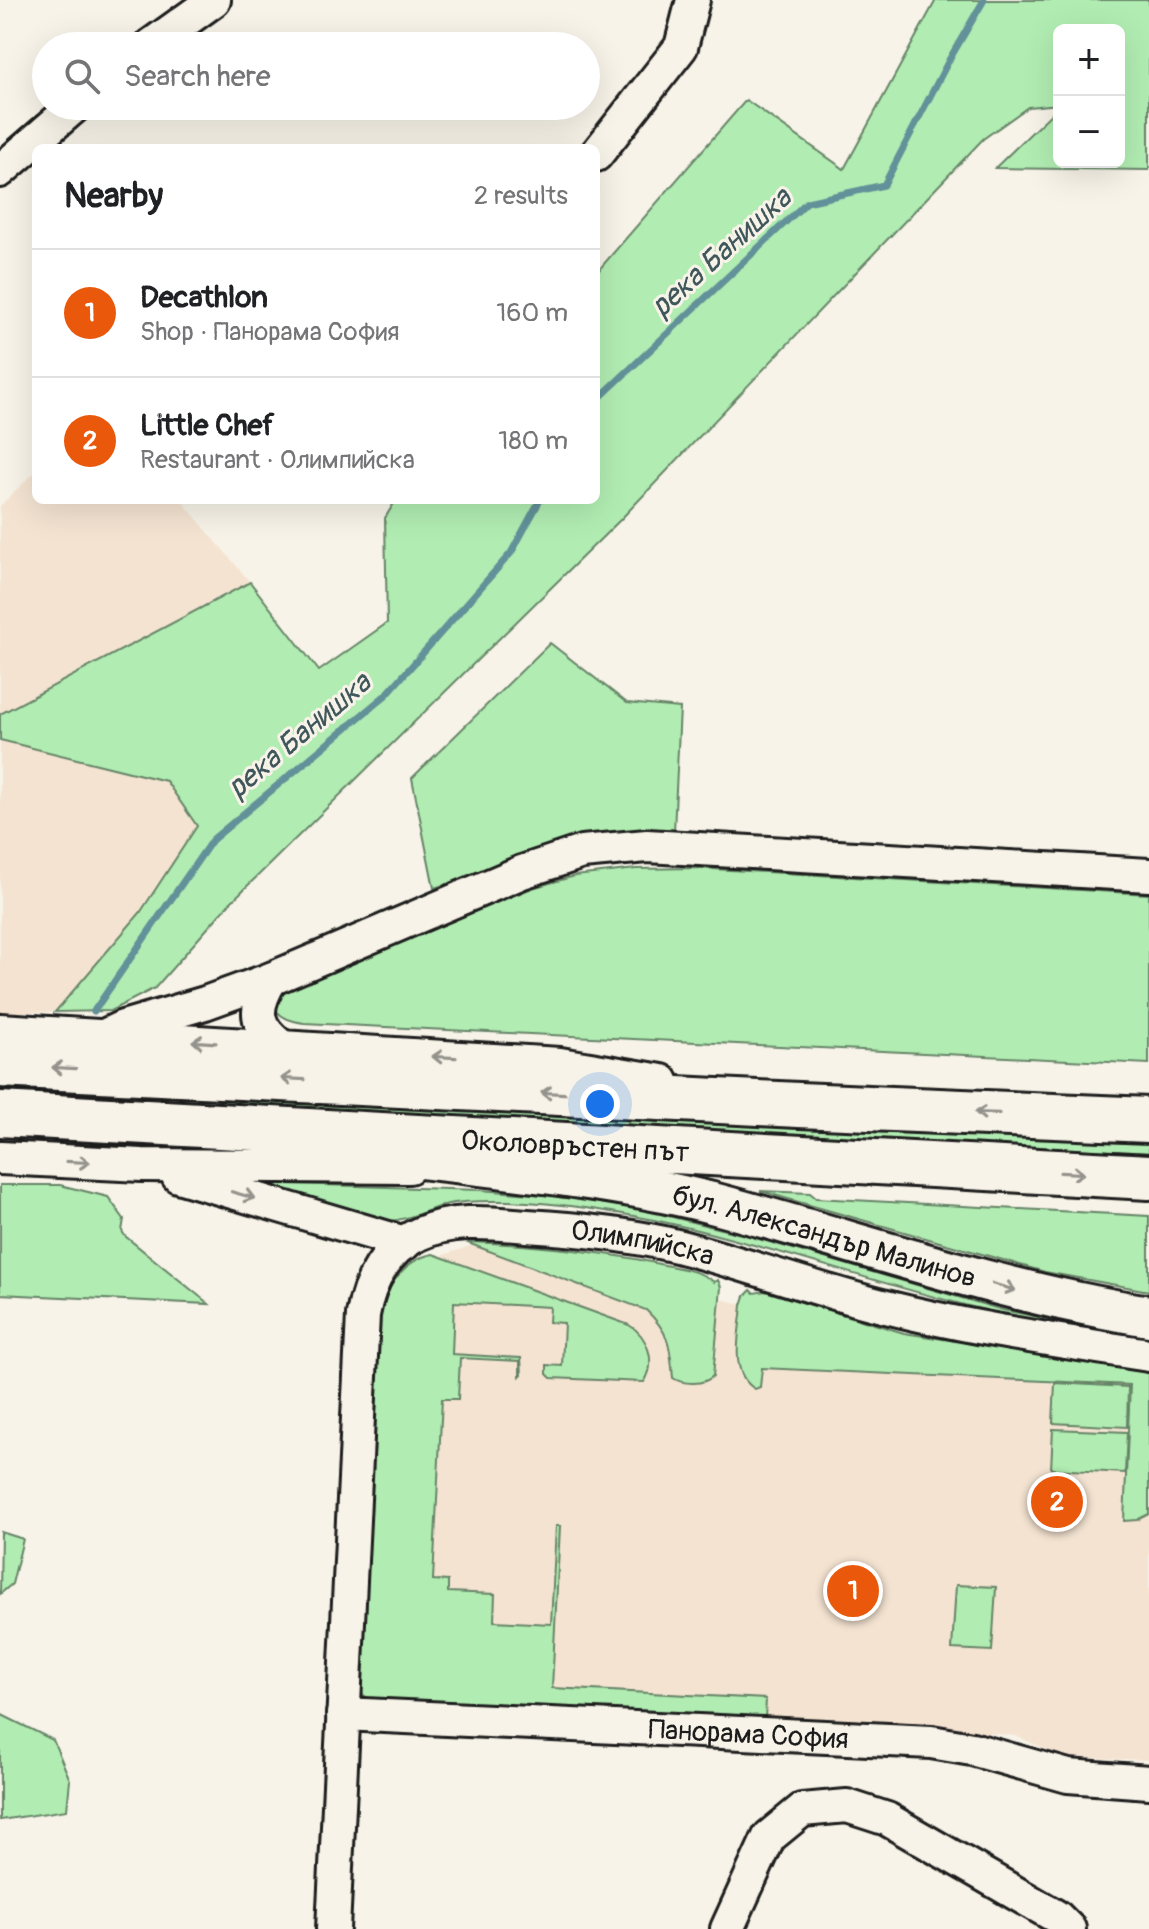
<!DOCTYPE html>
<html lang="en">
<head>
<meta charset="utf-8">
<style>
	:root { --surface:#fff; --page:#f6f6f6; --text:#202124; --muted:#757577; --line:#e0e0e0; --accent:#ea580c }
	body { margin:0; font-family:Pangolin,sans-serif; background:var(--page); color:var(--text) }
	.controls { position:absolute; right:24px; top:24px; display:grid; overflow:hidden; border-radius:12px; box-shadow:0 8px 32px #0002 }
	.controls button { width:72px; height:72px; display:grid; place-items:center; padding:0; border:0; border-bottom:2px solid var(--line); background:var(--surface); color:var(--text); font:40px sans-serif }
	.you { position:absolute; left:600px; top:1104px; width:28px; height:28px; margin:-20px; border:6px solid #fff; border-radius:50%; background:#1a73e8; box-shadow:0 0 0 12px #1a73e833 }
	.badge { display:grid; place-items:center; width:52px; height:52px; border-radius:50%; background:var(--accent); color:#fff; font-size:26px; font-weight:700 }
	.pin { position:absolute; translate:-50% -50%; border:4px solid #fff; box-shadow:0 2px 8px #0006 }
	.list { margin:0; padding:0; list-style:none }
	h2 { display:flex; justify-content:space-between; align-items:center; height:104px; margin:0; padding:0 32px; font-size:34px }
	h2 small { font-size:26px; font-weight:400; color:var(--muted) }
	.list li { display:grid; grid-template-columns:52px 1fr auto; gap:24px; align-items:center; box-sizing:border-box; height:128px; padding:0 32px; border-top:2px solid var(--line) }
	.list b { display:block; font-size:30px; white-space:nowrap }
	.list p { margin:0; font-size:26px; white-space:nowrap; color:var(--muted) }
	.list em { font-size:26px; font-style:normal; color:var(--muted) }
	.icon { flex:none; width:44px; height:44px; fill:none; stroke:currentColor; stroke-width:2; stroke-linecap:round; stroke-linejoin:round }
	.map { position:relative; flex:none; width:1149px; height:1929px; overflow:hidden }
	.search { position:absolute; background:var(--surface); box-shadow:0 8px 32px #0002; left:32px; top:32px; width:568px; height:88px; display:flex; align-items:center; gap:20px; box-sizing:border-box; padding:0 28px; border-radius:44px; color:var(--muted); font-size:30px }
	.panel { position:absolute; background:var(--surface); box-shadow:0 8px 32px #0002; left:32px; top:144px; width:568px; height:360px; border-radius:12px }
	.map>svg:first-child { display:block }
</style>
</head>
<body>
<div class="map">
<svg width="1149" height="1929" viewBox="0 0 1149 1929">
	<rect width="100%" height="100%" fill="#f7f3e8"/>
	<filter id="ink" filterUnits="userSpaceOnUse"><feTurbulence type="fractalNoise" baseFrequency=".0125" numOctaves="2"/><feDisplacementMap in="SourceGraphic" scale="16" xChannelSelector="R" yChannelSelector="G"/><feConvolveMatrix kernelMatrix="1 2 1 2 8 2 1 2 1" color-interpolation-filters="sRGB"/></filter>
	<g filter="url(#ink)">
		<g fill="#f4e3d1">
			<path d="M36 471V500H181L250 582 0 714V506Z"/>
			<path d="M0 740 166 781 197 826 140 913 55 1012H0Z"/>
			<path d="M476 1244 920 1344 1149 1381V1760L1063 1757 1016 1736 913 1724 374 1694 423 1262Z"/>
		</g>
		<g fill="#b1edb2" stroke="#668467" stroke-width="2">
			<path d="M936 0H1149V170L995 168 1059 106V162H1119V30H1059V104L1028 107 983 139 620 520 228 905 155 988 110 1011 55 1012 140 913 197 826 166 781 0 740V714L250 582 319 671 387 623 385 518 396 500H596V275L602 266 746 100 844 169Z"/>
			<path d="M550 643 627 703 680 708 674 831H615L434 888 412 778Z"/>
			<path d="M695 868 1149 894V1064L304 1023C282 1020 260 1007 288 989L532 888 575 876 636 869Z"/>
			<path d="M208 1097 1149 1143V1153L206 1107Z"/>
			<path d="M261 1183 479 1190 559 1196 640 1209 745 1235 1003 1310 1149 1338C1093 1329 1036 1323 981 1309 824 1271 672 1207 508 1201 488 1201 468 1200 448 1204 428 1209 410 1220 389 1221Z"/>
			<path d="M0 1185H60L108 1197 124 1219 122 1231 125 1236 209 1304 0 1294Z"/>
			<path d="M760 1191 810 1193 816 1198 1149 1216V1291L1045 1272Z"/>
			<path d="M470 1242C533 1245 594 1250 655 1263 675 1268 698 1269 714 1282L718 1280 721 1287 713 1376C704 1385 684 1385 673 1378 670 1347 671 1334 646 1310L468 1243Z"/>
			<path d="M433 1254 629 1325C648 1336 657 1363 644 1382L551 1378 547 1374V1365L562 1366 564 1323 549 1322 550 1307 454 1302 452 1354 521 1358 522 1374 520 1376V1361L460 1358 458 1399H442L433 1580 448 1581V1592L495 1594 494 1621 551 1624 556 1526H560L552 1688 766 1699 765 1718 369 1699 361 1693 377 1319C384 1290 402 1260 433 1254Z"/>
			<path d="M751 1290 754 1293 765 1291 904 1333 1149 1371V1514L1137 1520 1124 1521 1130 1385 762 1368 760 1387 755 1389C728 1373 740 1333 742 1305L745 1296Z"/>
			<path d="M1055 1383 1128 1387 1127 1427 1053 1423Z"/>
			<path d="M1053 1429 1127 1432 1125 1473 1051 1469Z"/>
			<path d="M1 1532 23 1539 12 1584 0 1594Z"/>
			<path d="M956 1585 996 1587 992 1651 952 1649Z"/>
			<path d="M0 1714 53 1740 70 1780 67 1810 0 1820Z"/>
		</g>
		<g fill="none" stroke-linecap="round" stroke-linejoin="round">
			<g stroke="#629199" stroke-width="7">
				<path d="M596 401 807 202 884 185 949 60 984 0"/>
				<path d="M94 1011 212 840 387 694 511 553 540 500"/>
			</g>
			<defs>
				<g id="minor">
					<path d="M150 46 214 0"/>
					<path d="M596 155 681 47 693 0"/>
					<path d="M0 171 75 106"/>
					<path d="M271 979C253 1010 254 1025 282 1047"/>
					<path d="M0 1030 560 1064 662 1081"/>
					<path d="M104 1036 123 1027 205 1003 271 979 522 872 582 852 647 846 1149 875"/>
					<path d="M0 1158 142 1165 409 1167"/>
					<path d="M178 1176 405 1243"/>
					<path id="s1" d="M343 1714 931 1742 972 1749 1068 1776 1149 1782"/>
					<path id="s2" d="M333 1929 363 1315C369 1281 386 1249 419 1234 454 1218 490 1223 527 1226 577 1229 627 1234 677 1246 747 1264 816 1290 886 1307 973 1329 1061 1341 1149 1355"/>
					<path d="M727 1929 769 1837 802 1810 847 1806 887 1819 1057 1917 1069 1929"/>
				</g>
				<g id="major">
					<path id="s3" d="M381 1153C493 1168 606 1176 716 1204 860 1242 1001 1293 1149 1316"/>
				</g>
				<g id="highway">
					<path d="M0 1065 799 1105 1149 1120"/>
					<path id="s4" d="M0 1114 1149 1177"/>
				</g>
			</defs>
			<use href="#minor" stroke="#1c1c1c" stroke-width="38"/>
			<use href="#major" stroke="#1c1c1c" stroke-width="46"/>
			<use href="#highway" stroke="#1c1c1c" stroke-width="50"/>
			<use href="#minor" stroke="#f7f3e8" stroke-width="32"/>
			<use href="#major" stroke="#f7f3e8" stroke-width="40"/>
			<use href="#highway" stroke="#f7f3e8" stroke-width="44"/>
		</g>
		<defs><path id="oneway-shaft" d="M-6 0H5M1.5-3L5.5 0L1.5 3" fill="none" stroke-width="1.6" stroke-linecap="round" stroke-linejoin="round" transform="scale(2)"/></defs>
		<g stroke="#94928c">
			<use href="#oneway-shaft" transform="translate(204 1042) rotate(-176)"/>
			<use href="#oneway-shaft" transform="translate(444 1057) rotate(-177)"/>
			<use href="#oneway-shaft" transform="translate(64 1068) rotate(-177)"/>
			<use href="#oneway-shaft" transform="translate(293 1079) rotate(-177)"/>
			<use href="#oneway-shaft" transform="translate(553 1093) rotate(-177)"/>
			<use href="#oneway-shaft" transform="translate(987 1113) rotate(-178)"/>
			<use href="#oneway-shaft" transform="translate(78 1162) rotate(3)"/>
			<use href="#oneway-shaft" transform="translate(1072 1173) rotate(3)"/>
			<use href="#oneway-shaft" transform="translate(243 1195) rotate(16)"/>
			<use href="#oneway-shaft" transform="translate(1004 1287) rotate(16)"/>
		</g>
	</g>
	<g text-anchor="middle" stroke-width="6" stroke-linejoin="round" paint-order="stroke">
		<g font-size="28" fill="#1c1c1c" stroke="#f7f3e8">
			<text dy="10" stroke="none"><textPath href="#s4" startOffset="576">Околовръстен път</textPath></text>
			<text dy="10" stroke="none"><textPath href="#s3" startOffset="452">бул. Александър Малинов</textPath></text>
			<text dy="10" stroke="none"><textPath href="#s2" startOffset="944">Олимпийска</textPath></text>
			<text dy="10" stroke="none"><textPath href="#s1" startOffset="406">Панорама София</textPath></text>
		</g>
		<g font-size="30" font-style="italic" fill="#3f565b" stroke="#f7f3e8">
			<text transform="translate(721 252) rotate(-42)" y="10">река Банишка</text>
			<text transform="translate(299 735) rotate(-40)" y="10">река Банишка</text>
		</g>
	</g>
</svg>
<div class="controls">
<button>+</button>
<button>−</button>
</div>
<div class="you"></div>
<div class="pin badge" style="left:853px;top:1591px">1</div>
<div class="pin badge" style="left:1057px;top:1502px">2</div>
<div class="search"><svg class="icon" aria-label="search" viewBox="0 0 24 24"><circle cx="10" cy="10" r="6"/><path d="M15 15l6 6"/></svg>Search here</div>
<section class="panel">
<h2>Nearby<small>2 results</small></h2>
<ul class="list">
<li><span class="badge">1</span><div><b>Decathlon</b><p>Shop · Панорама София</p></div><em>160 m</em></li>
<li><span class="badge">2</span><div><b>Little Chef</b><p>Restaurant · Олимпийска</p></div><em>180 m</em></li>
</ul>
</section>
</div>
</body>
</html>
